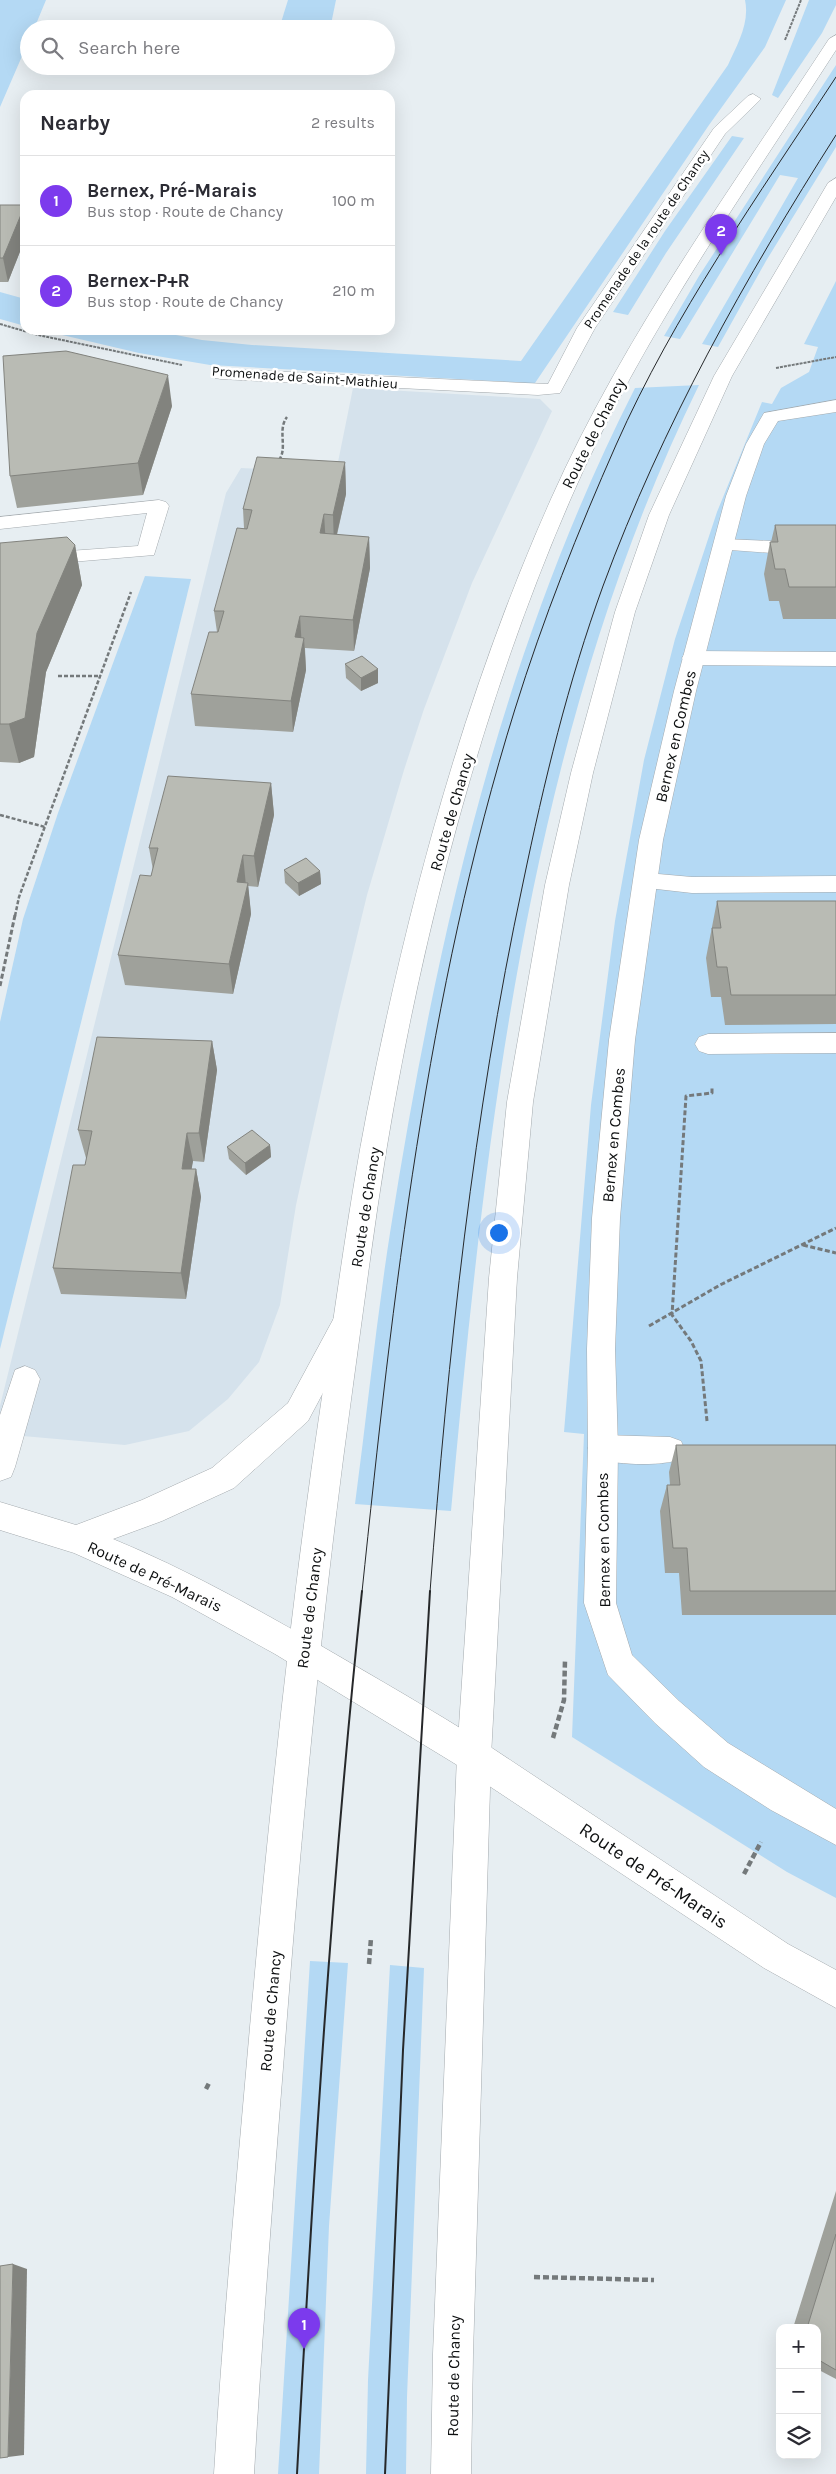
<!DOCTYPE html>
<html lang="en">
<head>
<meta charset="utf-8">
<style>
	:root { --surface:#fff; --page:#f7f7f7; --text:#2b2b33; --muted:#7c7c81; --line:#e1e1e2; --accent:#7c3aed }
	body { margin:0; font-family:Karla,sans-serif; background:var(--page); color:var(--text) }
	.controls { position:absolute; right:15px; bottom:15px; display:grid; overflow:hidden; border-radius:10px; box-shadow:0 5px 20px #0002 }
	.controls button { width:45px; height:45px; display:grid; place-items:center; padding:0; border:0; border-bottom:1px solid var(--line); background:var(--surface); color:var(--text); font:25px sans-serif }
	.you { position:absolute; left:498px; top:1232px; width:18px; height:18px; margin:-12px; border:4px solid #fff; border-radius:50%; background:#1a73e8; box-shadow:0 0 0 8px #1a73e833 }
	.badge { display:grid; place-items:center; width:32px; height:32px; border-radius:50%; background:var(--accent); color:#fff; font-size:16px; font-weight:700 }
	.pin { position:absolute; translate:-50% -41px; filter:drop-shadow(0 1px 2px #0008) }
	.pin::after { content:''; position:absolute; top:26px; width:18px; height:15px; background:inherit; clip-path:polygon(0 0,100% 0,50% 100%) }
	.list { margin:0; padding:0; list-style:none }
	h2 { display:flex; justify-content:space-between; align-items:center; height:65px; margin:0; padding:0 20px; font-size:21px }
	h2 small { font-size:16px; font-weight:400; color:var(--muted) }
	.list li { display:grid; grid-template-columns:32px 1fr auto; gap:15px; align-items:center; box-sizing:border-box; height:90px; padding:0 20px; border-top:1px solid var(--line) }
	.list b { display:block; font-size:19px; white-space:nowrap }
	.list p { margin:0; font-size:16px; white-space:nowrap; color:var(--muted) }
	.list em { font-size:16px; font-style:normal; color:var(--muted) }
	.icon { flex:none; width:28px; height:28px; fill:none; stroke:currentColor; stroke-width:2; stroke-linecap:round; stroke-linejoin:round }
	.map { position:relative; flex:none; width:836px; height:2474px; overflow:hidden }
	.search { position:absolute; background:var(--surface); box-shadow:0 5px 20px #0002; left:20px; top:20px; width:375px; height:55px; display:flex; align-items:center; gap:12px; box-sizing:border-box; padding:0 18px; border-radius:28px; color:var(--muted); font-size:19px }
	.panel { position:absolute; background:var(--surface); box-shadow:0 5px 20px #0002; left:20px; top:90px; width:375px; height:245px; border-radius:15px }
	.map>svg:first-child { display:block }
</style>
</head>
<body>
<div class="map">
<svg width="836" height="2474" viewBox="0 0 836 2474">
	<rect width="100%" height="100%" fill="#e7eef2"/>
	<path fill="#d5e2ec" d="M353 388 540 399 552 411 472 583 424 709 404 770 367 895 339 1011 296 1205 280 1305 259 1362 228 1399 189 1431 125 1445 0 1434V1406L226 493 241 468 336 472Z"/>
	<g fill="#b4d9f4">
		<path d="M0 0H46L34 29H29V40L0 107Z"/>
		<path d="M288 0H336L330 29H279Z"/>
		<path d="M745 0H786L765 47 709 125 533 386 512 382 210 365 139 353 41 330H150L202 340 252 345 521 361 728 65C737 45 750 23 745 0Z"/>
		<path d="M809 0H836V5L822 33 778 98 772 95Z"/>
		<path d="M836 65V147L766 261 718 347 702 344 798 178 780 175 680 339 664 336 699 276Z"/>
		<path d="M732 136 744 138 666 253 628 315 613 312 665 231Z"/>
		<path d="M836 281V1898L787 1872 572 1737 584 1434 564 1432 591 1105 615 921 644 760 675 639 717 512 762 402 772 404 781 388 809 372 818 347 804 344Z"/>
		<path d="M0 292 25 299V326L0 319Z"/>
		<path d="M699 385C528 735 486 1128 451 1511L355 1504C367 1414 376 1323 390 1233 436 941 500 654 635 388Z"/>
		<path d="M145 576 191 579 0 1349V1022L23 919 58 813Z"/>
		<path d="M310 1961 348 1963 329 2226 319 2474H278Z"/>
		<path d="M390 1965 424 1968 407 2397 406 2474H366L368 2380Z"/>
	</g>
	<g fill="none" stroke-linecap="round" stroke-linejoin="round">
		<defs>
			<g id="service">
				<path d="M724 539 772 541 779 543 782 547 779 551 772 553 717 549 714 545 717 541Z"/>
				<path d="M25 1366 35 1370 40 1379 15 1467 11 1477 0 1481V1415L15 1370Z"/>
				<path d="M603 1435 670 1437 681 1441 685 1450 681 1459C661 1467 612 1465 592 1457L588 1448 592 1439Z"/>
			</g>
			<g id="pedestrian">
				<path d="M753 94 761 99 725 134 595 328 560 393 538 395 221 379 215 378 212 374 215 370 221 369 548 384 577 328 714 128 748 96Z"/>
				<path d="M159 500 166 502 169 506 154 555 0 568V556L138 546 147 513 0 529V517Z"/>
				<path d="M693 651 836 652V666L693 665 685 663 682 658 685 653Z"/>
				<path d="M647 873 692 877 836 876V892L692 893 639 887 635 881 639 875Z"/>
				<path d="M836 1033V1053L708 1054 699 1051 695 1044 699 1037 708 1034Z"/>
			</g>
			<g id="minor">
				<path d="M836 400V412L778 421 764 444 746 496 696 691 663 840 635 1040 620 1218 615 1349 618 1448 616 1603 632 1655 679 1701 728 1743 836 1809V1845L771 1810 704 1767 655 1723 608 1675 584 1603 588 1448 587 1349 592 1218 609 1040 639 840 674 691 726 496 746 444 764 413Z"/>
				<path d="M474 1739 486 1744 788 1944 836 1970V2008L764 1968 462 1768 457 1756 462 1744Z"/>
			</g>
			<path id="tertiary" d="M345 1313 355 1316 359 1325 308 1421 234 1488 162 1521 113 1539C186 1569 255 1608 323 1647 378 1679 432 1710 486 1744L491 1756 486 1768 474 1773 462 1768 275 1654 172 1597 74 1553 0 1530V1502L76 1525 142 1500 212 1468 288 1403 335 1316Z"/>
			<g id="secondary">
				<path d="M836 35V50C742 196 640 339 571 498 483 700 423 929 387 1146 374 1225 364 1305 353 1385 322 1608 301 1831 284 2055 273 2195 262 2334 254 2474H214C223 2325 237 2176 250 2027 269 1814 291 1602 323 1390 337 1297 349 1204 367 1112 408 903 464 694 551 499 624 335 731 189 829 39Z"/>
				<path d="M836 178V197L732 376 669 515 635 612 593 773 569 885 533 1102 517 1278 491 1756 473 2354 471 2474H431L433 2354 457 1756 489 1278 507 1102 545 885 571 773 615 612 649 515 714 376 828 183Z"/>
			</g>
		</defs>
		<use href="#service" stroke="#a4aaae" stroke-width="1"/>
		<use href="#pedestrian" stroke="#a4aaae" stroke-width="1"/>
		<use href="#minor" stroke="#a4aaae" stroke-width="1"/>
		<use href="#tertiary" stroke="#a4aaae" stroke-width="1"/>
		<use href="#secondary" stroke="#a4aaae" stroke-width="1"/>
		<g stroke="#74797b" stroke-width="2" stroke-dasharray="3 1" stroke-linecap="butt">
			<path d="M785 40 801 0"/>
			<path d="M0 324 38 335 182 365"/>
			<path d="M776 368 836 357"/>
		</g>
		<g stroke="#74797b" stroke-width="2.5" stroke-dasharray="4 2" stroke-linecap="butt">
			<path d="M279 460C288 448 277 430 287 417"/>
			<path d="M58 676H101"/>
			<path d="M0 815 45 827"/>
			<path d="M15 916 19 897 131 592"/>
		</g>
		<g stroke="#74797b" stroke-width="3" stroke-dasharray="5 2.5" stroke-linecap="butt">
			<path d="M0 986 15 915"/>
			<path d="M803 1245 836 1253"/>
			<path d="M649 1326 720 1285 836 1228"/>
			<path d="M707 1421 701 1361 691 1341 672 1315 686 1096 712 1093V1088"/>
		</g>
		<g stroke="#74797b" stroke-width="4.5" stroke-dasharray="6 3" stroke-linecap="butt">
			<path d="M553 1738 564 1700 565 1660"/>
			<path d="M744 1874 761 1842"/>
			<path d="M369 1964 371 1938"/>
			<path d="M206 2089 210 2081"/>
			<path d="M534 2277 654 2280"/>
		</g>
		<use href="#service" fill="#fff" fill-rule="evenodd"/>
		<use href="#pedestrian" fill="#fff" fill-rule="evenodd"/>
		<use href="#minor" fill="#fff" fill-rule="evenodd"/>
		<use href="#tertiary" fill="#fff" fill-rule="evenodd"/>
		<use href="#secondary" fill="#fff" fill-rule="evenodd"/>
		<g stroke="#26282a" stroke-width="1">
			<path d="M362 1592C393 1295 426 995 515 709 543 619 578 531 616 445 674 314 758 196 836 77"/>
			<path d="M430 1592C448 1355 473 1116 523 883 544 782 568 682 603 586 662 426 745 278 836 135"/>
		</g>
		<g stroke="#26282a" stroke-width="2">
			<path d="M297 2474C313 2179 331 1885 362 1591"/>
			<path d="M385 2474 403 2050 430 1591"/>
		</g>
	</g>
	<g fill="#9fa19b">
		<path d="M0 205H25V239L8 282H0Z"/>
		<path d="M172 406 143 495 17 508 10 476Z"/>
		<path d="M345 462 346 494 337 535 369 537 370 568 354 651 305 648 306 670 293 732 195 726 191 694 217 632 214 611 244 528 243 509Z"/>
		<path d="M775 525H836V619H783L779 601H769L764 574 770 542H771Z"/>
		<path d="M0 543 75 545 82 585 46 672 34 757 19 763 0 762Z"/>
		<path d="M345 664 378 669V683L361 691 346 678Z"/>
		<path d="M271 783 274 815 258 887 248 886 251 914 233 994 125 985 118 955 151 876 153 870 149 848Z"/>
		<path d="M284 870 320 871 321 884 299 896 285 883Z"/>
		<path d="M717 901H836V1024L725 1025 721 997H711L706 958Z"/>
		<path d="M212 1041 217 1070 204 1162 193 1161 191 1169H196L201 1197 186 1299 61 1294 53 1268 85 1165 87 1158H86L78 1130Z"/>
		<path d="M270 1145 271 1157 246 1175 229 1159 227 1147Z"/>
		<path d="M676 1445H836V1615H682L679 1573H665L660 1511 667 1485H670L669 1472Z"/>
		<path d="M836 2191V2379L817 2369V2328H793Z"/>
	</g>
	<g fill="#82837e">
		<path d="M25 205V239L8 282 3 258Z"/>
		<path d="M168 375 172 406 143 495 138 463Z"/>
		<path d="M345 462 346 494 334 546 333 515Z"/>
		<path d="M324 514 326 546 320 533Z"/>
		<path d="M369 537 370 568 354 651 353 620Z"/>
		<path d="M75 545 82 585 46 672 34 757 19 763 9 724 37 633Z"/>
		<path d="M300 616 302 648 304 638 306 670 293 732 291 701 295 637Z"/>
		<path d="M378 669V683L361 691V678Z"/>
		<path d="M271 783 274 815 258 887 254 856Z"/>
		<path d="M243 855 246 886 237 882Z"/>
		<path d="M320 871 321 884 299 896 298 883Z"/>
		<path d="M248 883 251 914 233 994 229 964Z"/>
		<path d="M212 1041 217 1070 204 1162 199 1133Z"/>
		<path d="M187 1133 193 1161 187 1197 182 1169Z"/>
		<path d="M270 1145 271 1157 246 1175 245 1163Z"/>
		<path d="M196 1169 201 1197 186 1299 181 1273Z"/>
		<path d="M13 2264 27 2269 24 2455 8 2457Z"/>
	</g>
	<g fill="#b9bbb4" stroke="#82837e">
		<path d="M0 205H25L3 258H0Z"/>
		<path d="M66 351 168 375 138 463 10 476 3 356Z"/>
		<path d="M257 457 345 462 333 515 324 514 320 533 369 537 353 620 300 616 295 637 304 638 291 701 191 694 209 632H218L224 611H214L237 528 247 529 252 510 243 509Z"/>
		<path d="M775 525H836V587H789L785 569H775L770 542H778Z"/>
		<path d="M67 537 75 545 37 633 25 718 9 724H0V543Z"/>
		<path d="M362 656 378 669 361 678 345 664Z"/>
		<path d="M168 776 271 783 254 856 243 855 237 882 248 883 229 964 118 955 140 875 151 876 158 848H149Z"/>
		<path d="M306 858 320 871 298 883 284 870Z"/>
		<path d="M717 901H836V995H731L727 967H717L712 928H721Z"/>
		<path d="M97 1037 212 1041 199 1133H187L182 1169H196L181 1273 53 1268 73 1165H85L92 1131 78 1130Z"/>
		<path d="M252 1130 270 1145 245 1163 227 1147Z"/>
		<path d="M676 1445H836V1591H690L687 1548H673L667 1485H680Z"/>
		<path d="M836 2234V2370L817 2359V2328H807Z"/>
		<path d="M13 2264 8 2457 0 2458V2266Z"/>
	</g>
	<g text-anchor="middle" stroke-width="5" stroke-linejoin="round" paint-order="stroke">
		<g font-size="14" fill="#0d0f10" stroke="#fff">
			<text transform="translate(646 239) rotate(-56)" y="5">Promenade de la route de Chancy</text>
			<text transform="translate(305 377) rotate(4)" y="5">Promenade de Saint-Mathieu</text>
		</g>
		<g font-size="16" fill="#0d0f10" stroke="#fff">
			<text transform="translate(593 433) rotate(-63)" y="6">Route de Chancy</text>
			<text transform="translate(675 736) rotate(-77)" y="6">Bernex en Combes</text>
			<text transform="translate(451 812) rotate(-74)" y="6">Route de Chancy</text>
			<text transform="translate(613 1135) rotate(-85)" y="6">Bernex en Combes</text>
			<text transform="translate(365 1207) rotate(-81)" y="6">Route de Chancy</text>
			<text transform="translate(603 1540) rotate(-91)" y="6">Bernex en Combes</text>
			<text transform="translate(155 1576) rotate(25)" y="6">Route de Pré-Marais</text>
			<text transform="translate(309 1608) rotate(-83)" y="6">Route de Chancy</text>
			<text transform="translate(270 2011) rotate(-85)" y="6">Route de Chancy</text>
			<text transform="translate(453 2376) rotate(-89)" y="6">Route de Chancy</text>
		</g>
		<g font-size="19" fill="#0d0f10" stroke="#fff">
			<text transform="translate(654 1875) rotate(34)" y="7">Route de Pré-Marais</text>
		</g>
	</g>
</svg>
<div class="controls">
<button>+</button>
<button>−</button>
<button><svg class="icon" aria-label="layers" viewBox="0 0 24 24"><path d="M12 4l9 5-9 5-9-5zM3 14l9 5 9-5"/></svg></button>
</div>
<div class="you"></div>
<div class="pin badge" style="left:304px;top:2349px">1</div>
<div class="pin badge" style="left:721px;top:255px">2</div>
<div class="search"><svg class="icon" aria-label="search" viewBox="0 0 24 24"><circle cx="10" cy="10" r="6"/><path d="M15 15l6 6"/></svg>Search here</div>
<section class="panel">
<h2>Nearby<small>2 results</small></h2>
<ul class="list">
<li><span class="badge">1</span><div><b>Bernex, Pré-Marais</b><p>Bus stop · Route de Chancy</p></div><em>100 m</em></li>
<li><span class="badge">2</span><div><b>Bernex-P+R</b><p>Bus stop · Route de Chancy</p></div><em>210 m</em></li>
</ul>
</section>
</div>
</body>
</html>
